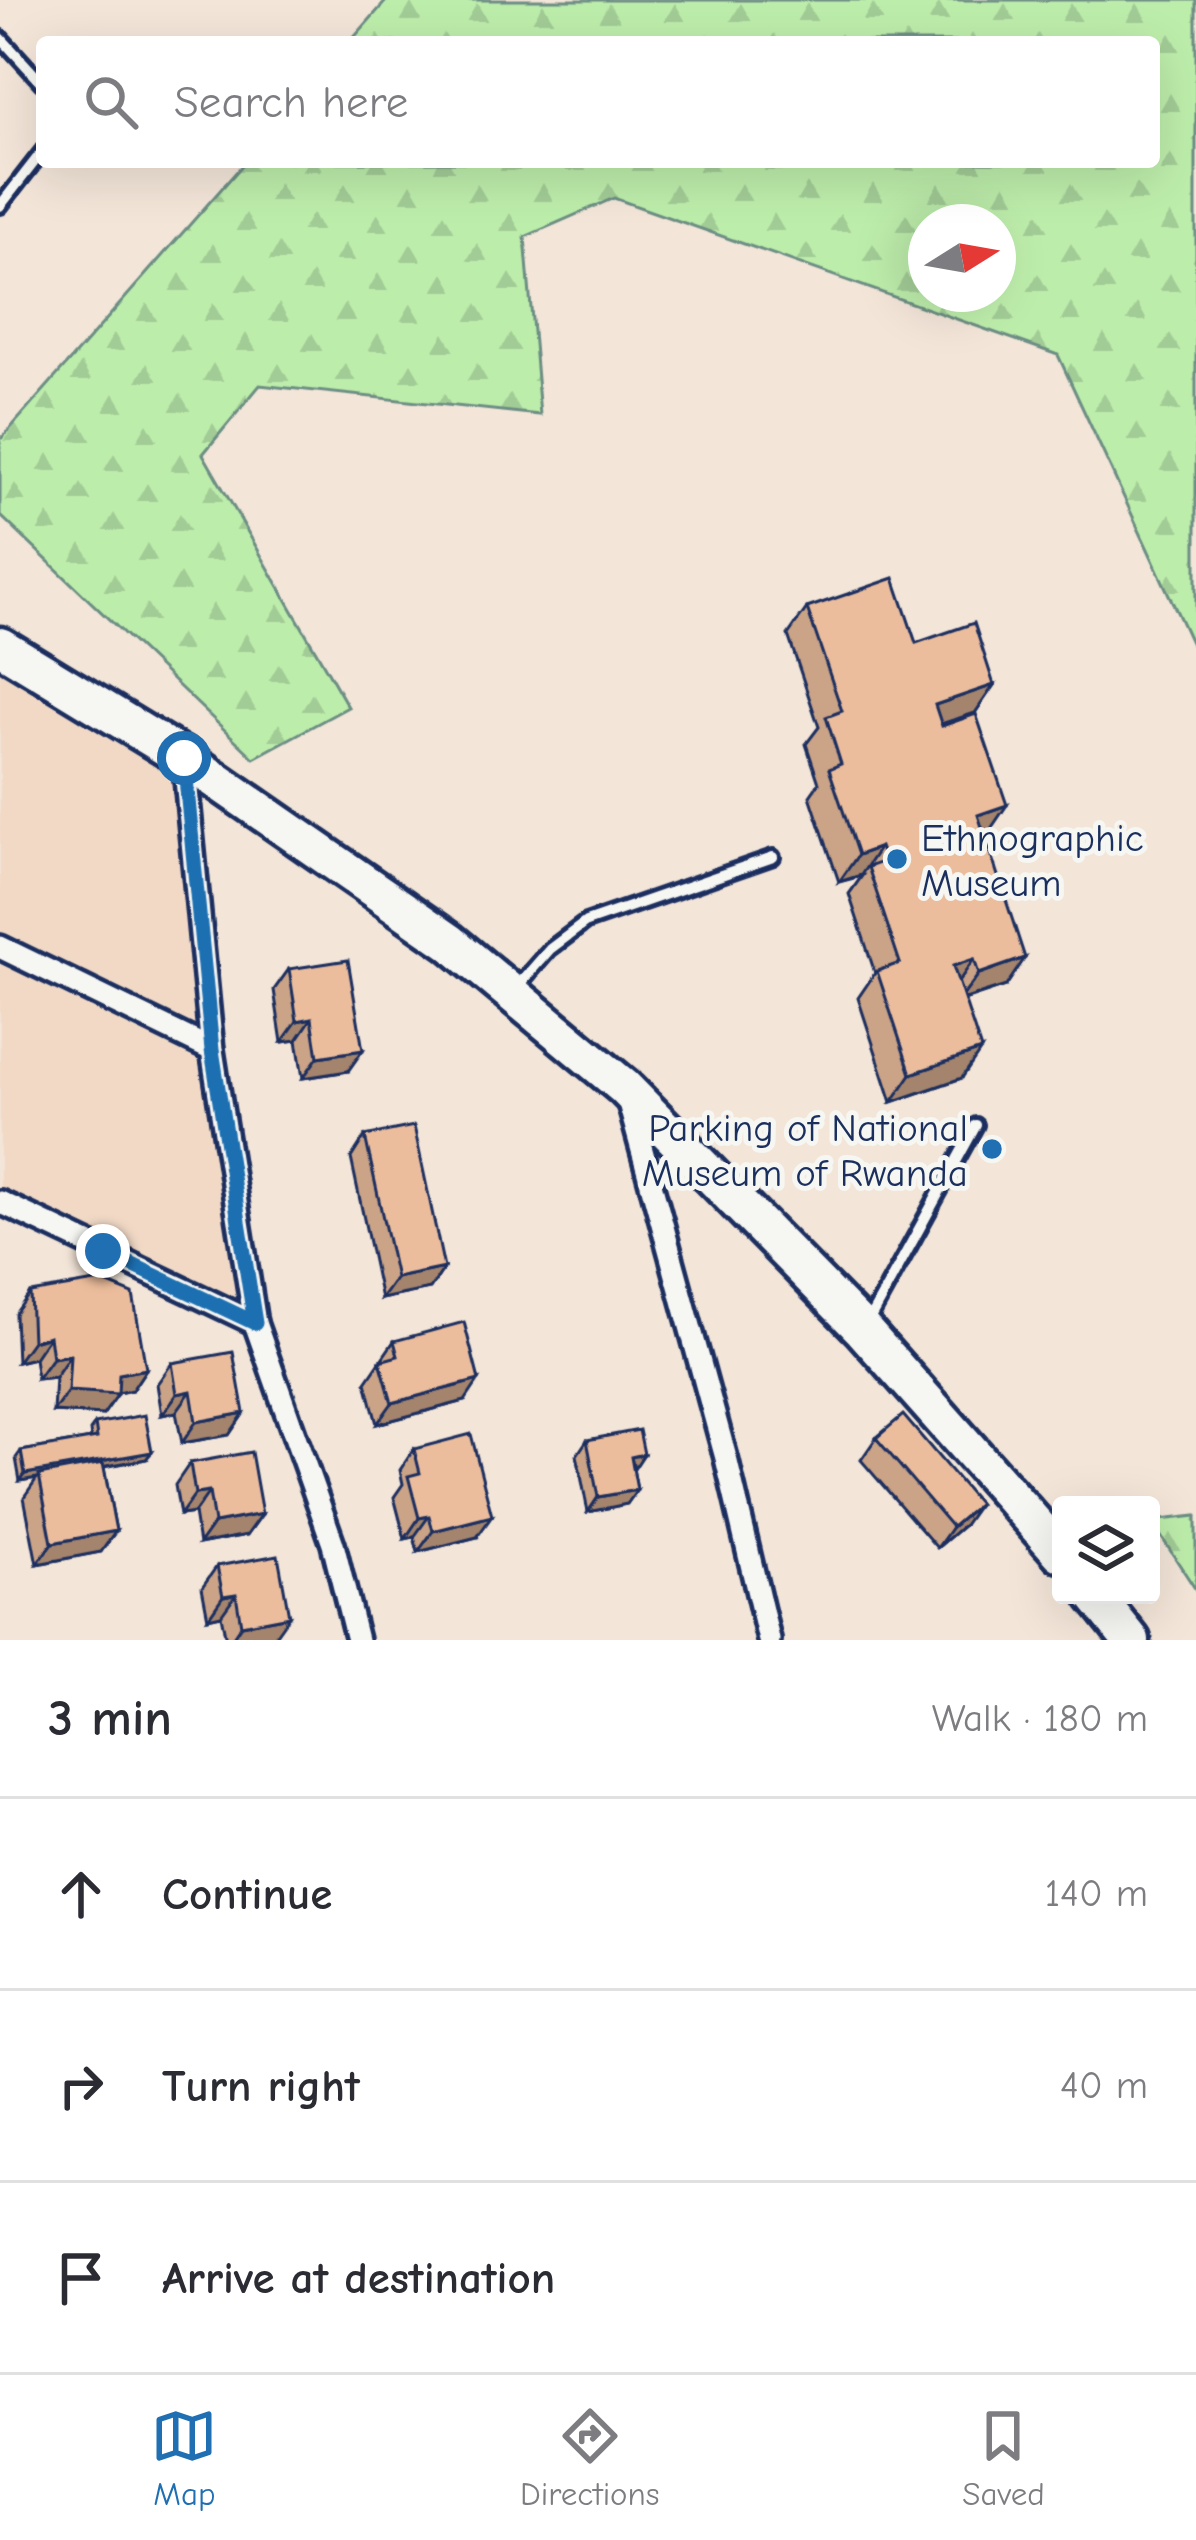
<!DOCTYPE html>
<html lang="en">
<head>
<meta charset="utf-8">
<style>
	:root { --surface:#fff; --page:#f7f7f7; --text:#2b2b33; --muted:#7c7c81; --line:#e1e1e2; --accent:#1f6fb2 }
	body { margin:0; font-family:"Comic Neue",sans-serif; background:var(--page); color:var(--text) }
	.controls { position:absolute; right:36px; bottom:36px; display:grid; overflow:hidden; border-radius:12px; box-shadow:0 12px 48px #0002 }
	.controls button { width:108px; height:108px; display:grid; place-items:center; padding:0; border:0; border-bottom:3px solid var(--line); background:var(--surface); color:var(--text); font:60px sans-serif }
	.compass { position:absolute; left:908px; top:204px; width:108px; height:108px; border-radius:50%; background:var(--surface); box-shadow:0 12px 48px #0002; rotate:79deg }
	.stop { position:absolute; width:36px; height:36px; margin:-27px; border:9px solid #1f6fb2; border-radius:50%; background:#fff }
	.stop.end { background:#1f6fb2; border-color:#fff; box-shadow:0 3px 12px #0008 }
	.list { margin:0; padding:0; list-style:none }
	h2 { display:flex; justify-content:space-between; align-items:center; height:156px; margin:0; padding:0 48px; font-size:51px }
	h2 small { font-size:39px; font-weight:400; color:var(--muted) }
	.list li { display:grid; grid-template-columns:78px 1fr auto; gap:36px; align-items:center; box-sizing:border-box; height:192px; padding:0 48px; border-top:3px solid var(--line) }
	.list b { display:block; font-size:45px; white-space:nowrap }
	.list em { font-size:39px; font-style:normal; color:var(--muted) }
	.icon { flex:none; width:66px; height:66px; fill:none; stroke:currentColor; stroke-width:2; stroke-linecap:round; stroke-linejoin:round }
	.map { position:relative; flex:none; width:1196px; height:1640px; overflow:hidden }
	.search { position:absolute; background:var(--surface); box-shadow:0 12px 48px #0002; left:36px; right:36px; top:36px; height:132px; display:flex; align-items:center; gap:30px; box-sizing:border-box; padding:0 42px; border-radius:12px; color:var(--muted); font-size:45px }
	.sheet { height:732px; background:var(--surface) }
	nav { display:flex; justify-content:space-around; align-items:center; box-sizing:border-box; height:168px; border-top:3px solid var(--line); background:var(--surface); font-size:33px; color:var(--muted) }
	nav a { display:grid; justify-items:center; gap:6px }
	nav .on { color:var(--accent) }
	.map>svg:first-child { display:block }
</style>
</head>
<body>
<div class="map">
<svg width="1196" height="1640" viewBox="0 0 1196 1640">
	<defs>
		<pattern id="forest-firs" width="22" height="20" patternUnits="userSpaceOnUse" patternTransform="scale(3)"><rect width="22" height="20" fill="#bdedab"/><path d="M5 1l3.5 6h-7zM16 11l3.5 6h-7z" fill="#a2cc96"/></pattern>
	</defs>
	<rect width="100%" height="100%" fill="#f3e5d8"/>
	<filter id="ink" filterUnits="userSpaceOnUse"><feTurbulence type="fractalNoise" baseFrequency=".00833" numOctaves="2"/><feDisplacementMap in="SourceGraphic" scale="24" xChannelSelector="R" yChannelSelector="G"/><feConvolveMatrix kernelMatrix="1 2 1 2 8 2 1 2 1" color-interpolation-filters="sRGB"/></filter>
	<g filter="url(#ink)">
		<path fill="#f1d9c6" d="M0 646 184 758 255 1323 0 1202Z"/>
		<g fill="url(#forest-firs)" stroke="#6c8e84" stroke-width="3" fill-rule="evenodd">
			<path d="M387 0H1196V653L1058 355 614 198 525 237 540 415 260 385 203 454 348 707 254 758 0 515V440L245 162H1154V42H350ZM926 222H998V294H926Z"/>
			<path d="M1196 1516V1590L1151 1521Z"/>
		</g>
		<g fill="none" stroke-linecap="round" stroke-linejoin="round">
			<defs>
				<g id="service">
					<path d="M0 37 42 83"/>
					<path d="M0 206 42 152"/>
					<path d="M515 989 550 949 586 922 773 857"/>
					<path d="M868 1322 976 1125"/>
				</g>
				<g id="minor">
					<path d="M184 758 212 1050 255 1323 333 1544 357 1640"/>
					<path d="M0 947 212 1050"/>
					<path d="M628 1099 726 1458 769 1640"/>
					<path d="M0 1202 255 1323"/>
				</g>
				<g id="trunk">
					<path d="M0 646 184 758 450 942 624 1087 863 1330 1061 1553"/>
					<path d="M1095 1595 1131 1640"/>
				</g>
			</defs>
			<use href="#service" stroke="#1b2f5e" stroke-width="20"/>
			<use href="#minor" stroke="#1b2f5e" stroke-width="30"/>
			<use href="#trunk" stroke="#1b2f5e" stroke-width="45"/>
			<use href="#service" stroke="#f6f6f2" stroke-width="10"/>
			<use href="#minor" stroke="#f6f6f2" stroke-width="21"/>
			<use href="#trunk" stroke="#f6f6f2" stroke-width="36"/>
		</g>
		<g fill="#cba386" stroke="#1b2f5e" stroke-width="3">
			<path d="M807 608 916 643 994 685 975 713 941 724 988 833 984 834 1006 986 964 1000 962 1078 892 1102 858 998 875 973 849 894 862 876 839 882 810 796 819 783 806 744 819 727 788 635Z"/>
			<path d="M289 969 348 1071 303 1078 297 1040 282 1042 274 990Z"/>
			<path d="M365 1136 444 1268 430 1289 381 1299 351 1158Z"/>
			<path d="M30 1293 146 1369 132 1390 118 1393 103 1415 53 1412 55 1377 37 1379 34 1358 17 1362 15 1314Z"/>
			<path d="M394 1341 465 1401 377 1424 366 1382Z"/>
			<path d="M172 1363 244 1413 229 1435 182 1443 176 1412 162 1415 157 1384Z"/>
			<path d="M95 1424 146 1459 104 1467 116 1531 101 1552 37 1564 24 1497 37 1478 20 1481 16 1458 21 1451 91 1439 90 1431Z"/>
			<path d="M876 1438 964 1525 937 1548 861 1460Z"/>
			<path d="M587 1440 633 1469 637 1490 627 1504 588 1512 577 1455Z"/>
			<path d="M414 1449 477 1537 418 1552 414 1537 405 1539 394 1497 403 1484 400 1470Z"/>
			<path d="M190 1463 262 1514 247 1535 199 1544 194 1513 180 1515 175 1485Z"/>
			<path d="M217 1566 274 1637 261 1640H226L221 1615 208 1618 202 1587Z"/>
		</g>
		<g fill="#a5846d" stroke="#1b2f5e" stroke-width="3">
			<path d="M994 685 975 713 916 732 935 705Z"/>
			<path d="M1007 805 988 833 958 843 978 815Z"/>
			<path d="M880 847 861 875 839 882 858 855Z"/>
			<path d="M1025 958 1006 986 959 1001 979 974Z"/>
			<path d="M974 959 955 987 953 966Z"/>
			<path d="M312 1018 297 1040 282 1042 297 1021Z"/>
			<path d="M363 1050 348 1071 303 1078 318 1057Z"/>
			<path d="M981 1050 962 1078 892 1102 911 1074Z"/>
			<path d="M444 1268 430 1289 381 1299 396 1278Z"/>
			<path d="M49 1336 34 1358 17 1362 32 1341Z"/>
			<path d="M70 1355 55 1377 37 1379 52 1358Z"/>
			<path d="M146 1369 132 1390 113 1394H118L103 1415 53 1412 68 1391 119 1374Z"/>
			<path d="M479 1380 465 1401 377 1424 392 1403Z"/>
			<path d="M191 1391 176 1412 162 1415 177 1394Z"/>
			<path d="M244 1413 229 1435 182 1443 196 1422Z"/>
			<path d="M152 1452 146 1459 20 1481 25 1474Z"/>
			<path d="M644 1454 634 1469 631 1457Z"/>
			<path d="M637 1490 627 1504 588 1512 598 1497Z"/>
			<path d="M209 1492 194 1513 180 1515 195 1494Z"/>
			<path d="M979 1504 964 1525 937 1548 952 1527Z"/>
			<path d="M262 1514 247 1535 199 1544 214 1523Z"/>
			<path d="M429 1516 414 1537 405 1539 419 1518Z"/>
			<path d="M492 1516 477 1537 418 1552 433 1531Z"/>
			<path d="M116 1531 101 1552 37 1564 52 1543Z"/>
			<path d="M236 1594 221 1615 208 1618 223 1596Z"/>
			<path d="M289 1616 274 1637 261 1640H231L241 1625Z"/>
		</g>
		<g fill="#ecbd9c" stroke="#1b2f5e" stroke-width="3">
			<path d="M894 578 916 643 974 623 994 685 935 705 942 726 976 714 1007 805 978 815 1025 958 979 974 974 959 953 966 981 1050 911 1074 877 971 900 963 868 867 885 861 880 847 858 855 829 769 841 764 826 717 842 711 807 608Z"/>
			<path d="M348 960 363 1050 318 1057 312 1018 297 1021 289 969Z"/>
			<path d="M414 1126 444 1268 396 1278 365 1136Z"/>
			<path d="M101 1281 133 1294 146 1369 119 1374 118 1394 68 1391 70 1355 52 1358 49 1336 32 1341 30 1293Z"/>
			<path d="M464 1322 479 1380 392 1403 380 1361 398 1356 394 1341Z"/>
			<path d="M233 1352 244 1413 196 1422 191 1391 177 1394 172 1363Z"/>
			<path d="M145 1415 152 1452 25 1474 21 1451 97 1438 95 1424Z"/>
			<path d="M903 1415 979 1504 952 1527 876 1438Z"/>
			<path d="M639 1430 644 1454 631 1457 637 1490 598 1497 587 1440Z"/>
			<path d="M471 1434 492 1516 433 1531 429 1516 419 1518 408 1476 420 1473 414 1449Z"/>
			<path d="M251 1452 262 1514 214 1523 209 1492 195 1494 190 1463Z"/>
			<path d="M103 1463 116 1531 52 1543 39 1475Z"/>
			<path d="M278 1555 289 1616 241 1625 236 1594 223 1596 217 1566Z"/>
		</g>
	</g>
	<g fill="none" stroke-linecap="round" stroke-linejoin="round" filter="url(#ink)">
		<path stroke="#1f6fb2" stroke-width="15" d="M103 1251 255 1323 212 1050 184 758"/>
	</g>
	<g fill="#1f6fb2" stroke="#f6f6f2" stroke-width="4.5">
		<circle cx="897" cy="859" r="12"/>
		<circle cx="992" cy="1149" r="12"/>
	</g>
	<g text-anchor="middle" stroke-width="10" stroke-linejoin="round" paint-order="stroke">
		<g font-size="39" fill="#1b2f5e" stroke="#f6f6f2" text-anchor="start">
			<text x="921" y="851">Ethnographic<tspan x="921" dy="45">Museum</tspan></text>
			<text x="968" y="1141" text-anchor="end">Parking of National<tspan x="968" dy="45">Museum of Rwanda</tspan></text>
		</g>
	</g>
</svg>
<div class="controls">
<button><svg class="icon" aria-label="layers" viewBox="0 0 24 24"><path d="M12 4l9 5-9 5-9-5zM3 14l9 5 9-5"/></svg></button>
</div>
<svg class="compass" viewBox="-18 -18 36 36"><path d="M0-13l5 13h-10z" fill="#e53935"/><path d="M0 13l5-13h-10z" fill="#7c7c81"/></svg>
<div class="stop" style="left:184px;top:758px"></div>
<div class="stop end" style="left:103px;top:1251px"></div>
<div class="search"><svg class="icon" aria-label="search" viewBox="0 0 24 24"><circle cx="10" cy="10" r="6"/><path d="M15 15l6 6"/></svg>Search here</div>
</div>
<section class="sheet">
<h2>3 min<small>Walk · 180 m</small></h2>
<ul class="list">
<li><svg class="icon" aria-label="ahead" viewBox="0 0 24 24"><path d="M12 20V5M6 11l6-6 6 6"/></svg><div><b>Continue</b></div><em>140 m</em></li>
<li><svg class="icon" aria-label="right" viewBox="0 0 24 24"><path d="M7 20v-9h11M14 6l5 5-5 5"/></svg><div><b>Turn right</b></div><em>40 m</em></li>
<li><svg class="icon" aria-label="arrive" viewBox="0 0 24 24"><path d="M6 21V4h12l-3 4 3 4H6"/></svg><div><b>Arrive at destination</b></div></li>
</ul>
</section>
<nav>
<a class="on"><svg class="icon" aria-label="map" viewBox="0 0 24 24"><path d="M3 6l6-2 6 2 6-2v14l-6 2-6-2-6 2zM9 4v14M15 6v14"/></svg>Map</a>
<a><svg class="icon" aria-label="directions" viewBox="0 0 24 24"><path d="M12 3l9 9-9 9-9-9zM9 14v-3h6M13 9l2 2-2 2"/></svg>Directions</a>
<a><svg class="icon" aria-label="saved" viewBox="0 0 24 24"><path d="M7 4h10v16l-5-4-5 4z"/></svg>Saved</a>
</nav>
</body>
</html>
